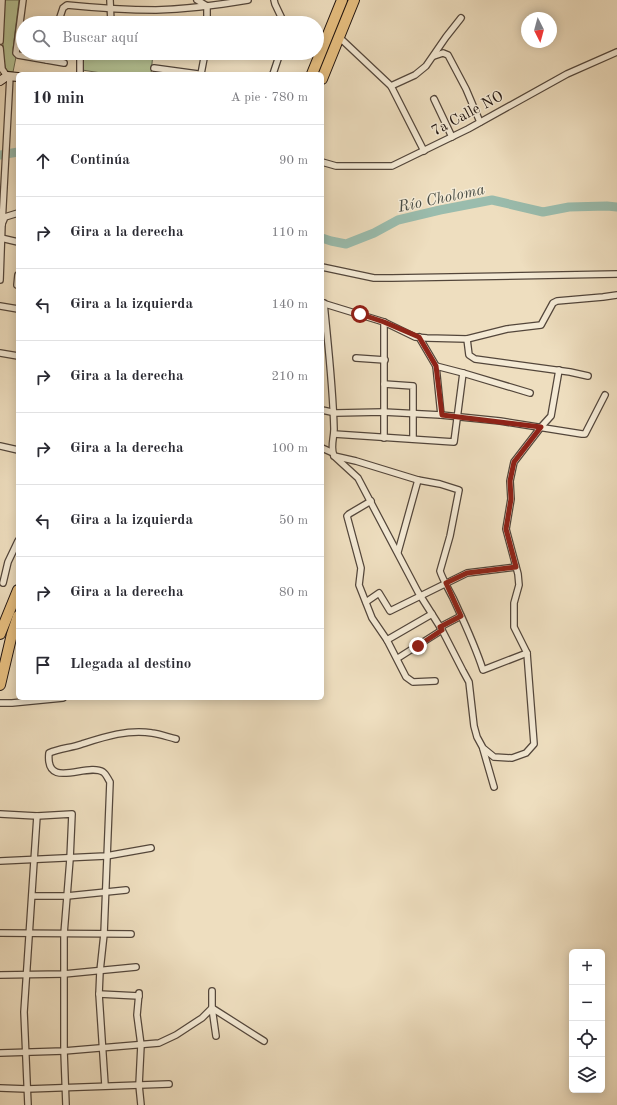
<!DOCTYPE html>
<html lang="es">
<head>
<meta charset="utf-8">
<style>
	:root { --surface:#fff; --page:#f2f2f3; --text:#2b2b33; --muted:#7c7c81; --line:#e1e1e2 }
	body { margin:0; font-family:"Old Standard TT",serif; background:var(--page); color:var(--text) }
	.controls { position:absolute; right:12px; bottom:12px; display:grid; overflow:hidden; border-radius:6px; box-shadow:0 2px 10px #0003 }
	.controls button { width:36px; height:36px; display:grid; place-items:center; padding:0; border:0; border-bottom:1px solid var(--line); background:var(--surface); color:var(--text); font:20px sans-serif }
	.compass { position:absolute; left:521px; top:12px; width:36px; height:36px; border-radius:50%; background:var(--surface); box-shadow:0 2px 10px #0003; rotate:174deg }
	.stop { position:absolute; width:12px; height:12px; margin:-9px; border:3px solid #8f2418; border-radius:50%; background:#fff }
	.stop.end { background:#8f2418; border-color:#fff; box-shadow:0 1px 4px #0008 }
	.list { margin:0; padding:0; list-style:none }
	h2 { display:flex; justify-content:space-between; align-items:center; height:52px; margin:0; padding:0 16px; font-size:17px }
	h2 small { font-size:13px; font-weight:400; color:var(--muted) }
	.list li { display:grid; grid-template-columns:26px 1fr auto; gap:12px; align-items:center; box-sizing:border-box; height:72px; padding:0 16px; border-top:1px solid var(--line) }
	.list b { display:block; font-size:15px; white-space:nowrap }
	.list em { font-size:13px; font-style:normal; color:var(--muted) }
	.icon { flex:none; width:22px; height:22px; fill:none; stroke:currentColor; stroke-width:2; stroke-linecap:round; stroke-linejoin:round }
	.map { position:relative; flex:none; width:617px; height:1105px; overflow:hidden }
	.search { position:absolute; background:var(--surface); box-shadow:0 2px 10px #0003; left:16px; top:16px; width:308px; height:44px; display:flex; align-items:center; gap:10px; box-sizing:border-box; padding:0 14px; border-radius:22px; color:var(--muted); font-size:15px }
	.panel { position:absolute; background:var(--surface); box-shadow:0 2px 10px #0003; left:16px; top:72px; width:308px; height:628px; border-radius:6px }
	.map>svg:first-child { display:block }
</style>
</head>
<body>
<div class="map">
<svg width="617" height="1105" viewBox="0 0 617 1105">
	<rect width="100%" height="100%" fill="#eedebf"/>
	<filter id="stains"><feTurbulence type="fractalNoise" baseFrequency=".005" numOctaves="4"/><feColorMatrix values="0 0 0 0 .2 0 0 0 0 .09 0 0 0 0 .02 0 0 0 .5 -.17"/></filter>
	<radialGradient id="worn" r=".72"><stop offset=".6" stop-color="#630" stop-opacity="0"/><stop offset="1" stop-color="#630" stop-opacity=".3"/></radialGradient>
	<g fill="#b5c294" stroke="#6a6a52">
		<path d="M5 0H19L13 49 14 56 16 57 13 72 7 71C0 60 4 15 5 0Z"/>
		<path d="M84 53H153L151 74H108L82 70Z"/>
	</g>
	<g fill="none" stroke-linecap="round" stroke-linejoin="round">
		<g stroke="#9abcad" stroke-width="9">
			<path d="M0 155 18 152"/>
			<path d="M322 238 331 241 346 244 374 233 398 220 440 210 492 200 543 212 569 207 607 206 617 207"/>
		</g>
		<defs>
			<g id="street">
				<path d="M23 0 16 53 18 55 64 63"/>
				<path d="M110 0 111 23"/>
				<path d="M197 0 207 6V23"/>
				<path d="M274 0 275 4 284 23"/>
				<path d="M58 23 63 8 67 5C97 8 126 10 156 10 187 9 218 5 248 0"/>
				<path d="M339 37 391 86 424 151"/>
				<path d="M0 41 2 0"/>
				<path d="M0 48 2 69 7 76"/>
				<path d="M434 56 443 53 448 55 466 89 480 122"/>
				<path d="M80 59V74"/>
				<path d="M47 60 49 53"/>
				<path d="M154 68 198 74"/>
				<path d="M201 74 205 53"/>
				<path d="M273 74 280 53"/>
				<path d="M391 86 415 75 426 66 446 37 461 18"/>
				<path d="M434 99 452 137"/>
				<path d="M322 162 336 166H392L468 129 567 74 617 52"/>
				<path d="M2 224 10 76"/>
				<path d="M2 224 5 217 18 213"/>
				<path d="M1 238 18 242"/>
				<path d="M322 267 374 278H392L617 274"/>
				<path d="M0 280 2 224 0 222"/>
				<path d="M17 285 18 275"/>
				<path d="M322 303 384 322 415 337 427 338 467 339 507 329 541 325 553 303 557 301 603 297 617 295"/>
				<path d="M324 303C328 345 333 387 334 429 334 438 330 448 334 456L358 478 418 592 442 630 463 671 469 682 474 726 477 737 483 748 494 757 512 758 526 753 534 744 527 653 514 627V603L519 585 518 574 506 529 511 499 510 481 514 462 541 427 551 416 559 370"/>
				<path d="M0 306 18 309"/>
				<path d="M384 322V438"/>
				<path d="M419 337 436 366 441 415"/>
				<path d="M467 339 469 355 475 359 570 372 588 376"/>
				<path d="M0 353 18 356"/>
				<path d="M356 358 385 360"/>
				<path d="M436 366 463 373 530 393"/>
				<path d="M384 384 413 386V439"/>
				<path d="M322 410 336 413 383 412 441 415 500 421 582 434H585L605 395"/>
				<path d="M334 434 454 442 463 373"/>
				<path d="M0 446 18 450"/>
				<path d="M322 448 331 452"/>
				<path d="M334 456 356 461 418 480 440 484 459 490 450 536 440 571C442 578 449 590 453 598 464 622 475 645 483 670L527 653"/>
				<path d="M371 501 349 514 347 516 361 568 359 585 372 618 387 640 406 677 413 682 435 681"/>
				<path d="M398 552 418 480"/>
				<path d="M3 583 8 562 18 541"/>
				<path d="M366 602 379 593 390 611 467 573 516 567"/>
				<path d="M440 627 461 616"/>
				<path d="M387 640 432 614"/>
				<path d="M398 658 442 630"/>
				<path d="M0 703H12L63 698"/>
				<path d="M483 749 494 787"/>
				<path d="M0 814 37 816 72 814 70 859 64 934V1051L66 1105"/>
				<path d="M0 861 106 856 151 848"/>
				<path d="M32 896H67L126 890"/>
				<path d="M0 933 131 934"/>
				<path d="M0 975 64 974 136 967"/>
				<path d="M139 993 137 1015 141 1045 139 1085 141 1105"/>
				<path d="M99 994 139 996"/>
				<path d="M216 1036 212 1008 264 1041"/>
				<path d="M0 1053 64 1051 159 1043 176 1035 202 1018 212 1008V991"/>
				<path d="M105 1085 99 994 100 971 104 934 110 782C108 779 106 774 103 772 87 762 45 791 49 753 60 748 71 748 82 744 104 737 128 729 152 733 160 734 168 737 176 739"/>
				<path d="M0 1088 27 1089 169 1084"/>
				<path d="M28 1105 24 1012 37 816"/>
			</g>
			<path id="secondary" d="M0 81 7 76 18 77"/>
			<g id="highway">
				<path d="M312 74 342 0"/>
				<path d="M322 79 354 0"/>
				<path d="M0 634 18 590"/>
				<path d="M0 685 12 634 18 616"/>
			</g>
		</defs>
		<use href="#street" stroke="#53463b" stroke-width="8"/>
		<use href="#secondary" stroke="#1f130f" stroke-width="10"/>
		<use href="#highway" stroke="#1f130f" stroke-width="12"/>
		<use href="#street" stroke="#f4ead5" stroke-width="5.5"/>
		<use href="#secondary" stroke="#f4ead5" stroke-width="8"/>
		<use href="#highway" stroke="#e7bf80" stroke-width="10"/>
	</g>
	<g fill="none" stroke-linecap="round" stroke-linejoin="round">
		<path stroke="#8f2418" stroke-width="5" d="M360 314 384 322 419 337 436 366 442 415 541 427 514 462 510 481 511 499 506 529 516 567 467 573 446 583 461 616 440 627 442 630 418 646"/>
	</g>
	<g text-anchor="middle" stroke-width="3" stroke-linejoin="round" paint-order="stroke">
		<g font-size="15" fill="#1f130f" stroke="#f4ead5">
			<text transform="translate(467 113) rotate(-28)" y="5">7a Calle NO</text>
		</g>
		<g font-size="16" font-style="italic" fill="#4a4e46" stroke="#f4ead5">
			<text transform="translate(441 197) rotate(-12)" y="6">Río Choloma</text>
		</g>
	</g>
	<rect width="100%" height="100%" filter="url(#stains)"/>
	<rect width="100%" height="100%" fill="url(#worn)"/>
</svg>
<div class="controls">
<button>+</button>
<button>−</button>
<button><svg class="icon" aria-label="locate" viewBox="0 0 24 24"><circle cx="12" cy="12" r="6"/><path d="M12 2v4M12 18v4M2 12h4M18 12h4"/></svg></button>
<button><svg class="icon" aria-label="layers" viewBox="0 0 24 24"><path d="M12 4l9 5-9 5-9-5zM3 14l9 5 9-5"/></svg></button>
</div>
<svg class="compass" viewBox="-18 -18 36 36"><path d="M0-13l5 13h-10z" fill="#e53935"/><path d="M0 13l5-13h-10z" fill="#7c7c81"/></svg>
<div class="stop" style="left:360px;top:314px"></div>
<div class="stop end" style="left:418px;top:646px"></div>
<div class="search"><svg class="icon" aria-label="search" viewBox="0 0 24 24"><circle cx="10" cy="10" r="6"/><path d="M15 15l6 6"/></svg>Buscar aquí</div>
<section class="panel">
<h2>10 min<small>A pie · 780 m</small></h2>
<ul class="list">
<li><svg class="icon" aria-label="ahead" viewBox="0 0 24 24"><path d="M12 20V5M6 11l6-6 6 6"/></svg><div><b>Continúa</b></div><em>90 m</em></li>
<li><svg class="icon" aria-label="right" viewBox="0 0 24 24"><path d="M7 20v-9h11M14 6l5 5-5 5"/></svg><div><b>Gira a la derecha</b></div><em>110 m</em></li>
<li><svg class="icon" aria-label="left" viewBox="0 0 24 24"><path d="M17 20v-9H6M10 6l-5 5 5 5"/></svg><div><b>Gira a la izquierda</b></div><em>140 m</em></li>
<li><svg class="icon" aria-label="right" viewBox="0 0 24 24"><path d="M7 20v-9h11M14 6l5 5-5 5"/></svg><div><b>Gira a la derecha</b></div><em>210 m</em></li>
<li><svg class="icon" aria-label="right" viewBox="0 0 24 24"><path d="M7 20v-9h11M14 6l5 5-5 5"/></svg><div><b>Gira a la derecha</b></div><em>100 m</em></li>
<li><svg class="icon" aria-label="left" viewBox="0 0 24 24"><path d="M17 20v-9H6M10 6l-5 5 5 5"/></svg><div><b>Gira a la izquierda</b></div><em>50 m</em></li>
<li><svg class="icon" aria-label="right" viewBox="0 0 24 24"><path d="M7 20v-9h11M14 6l5 5-5 5"/></svg><div><b>Gira a la derecha</b></div><em>80 m</em></li>
<li><svg class="icon" aria-label="arrive" viewBox="0 0 24 24"><path d="M6 21V4h12l-3 4 3 4H6"/></svg><div><b>Llegada al destino</b></div></li>
</ul>
</section>
</div>
</body>
</html>
